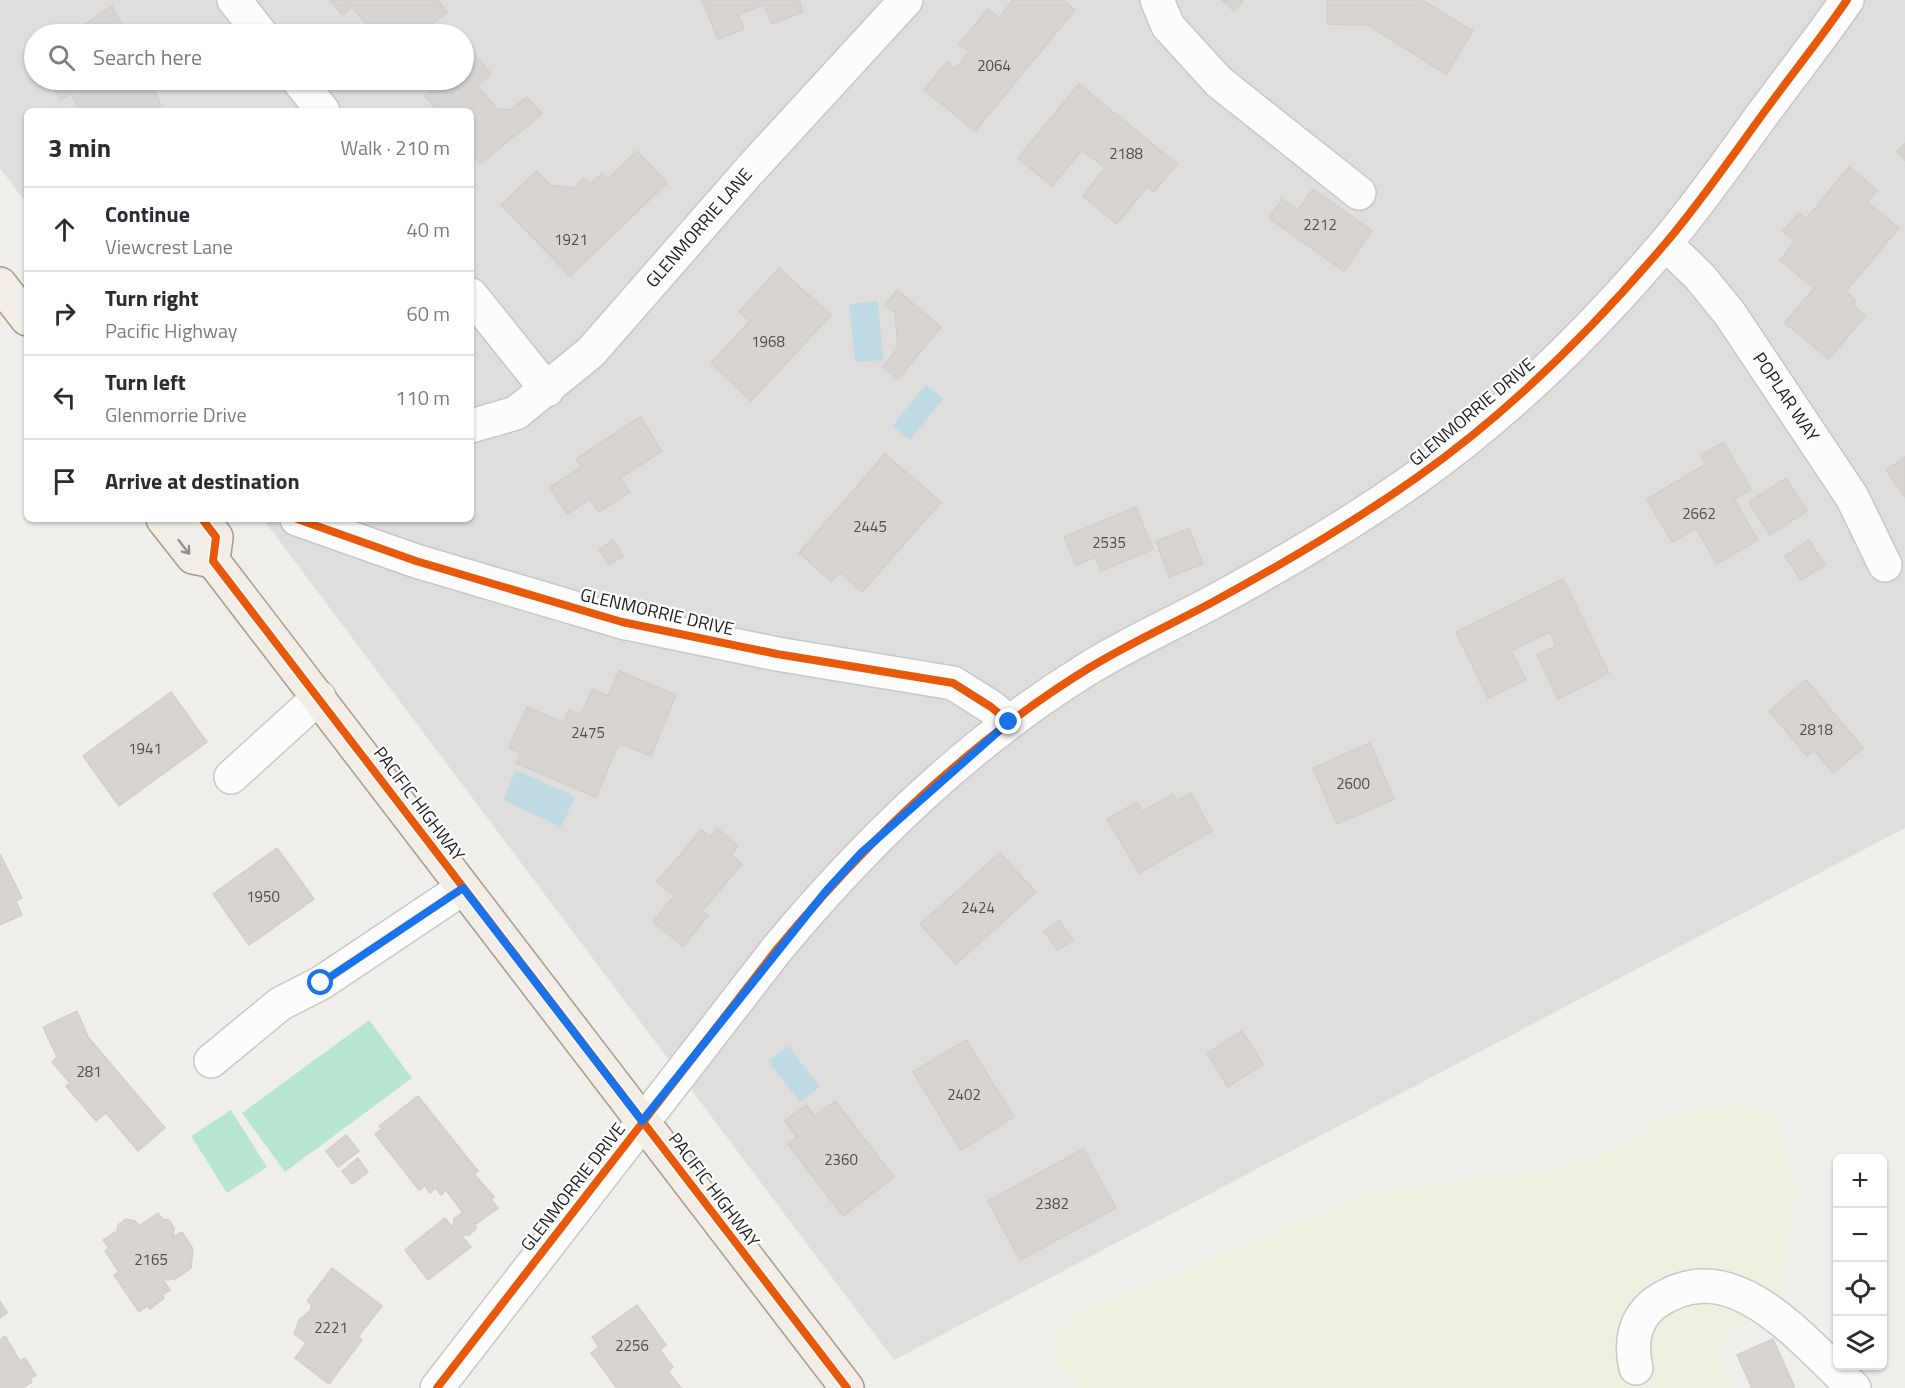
<!DOCTYPE html>
<html lang="en">
<head>
<meta charset="utf-8">
<style>
	:root { --surface:#fff; --page:#f2f2f3; --text:#2b2b33; --muted:#7c7c81; --line:#e1e1e2 }
	body { margin:0; font-family:"Titillium Web",sans-serif; background:var(--page); color:var(--text) }
	.controls { position:absolute; right:18px; bottom:18px; display:grid; overflow:hidden; border-radius:9px; box-shadow:0 2px 4px #0004 }
	.controls button { width:54px; height:54px; display:grid; place-items:center; padding:0; border:0; border-bottom:2px solid var(--line); background:var(--surface); color:var(--text); font:30px sans-serif }
	.stop { position:absolute; width:18px; height:18px; margin:-14px; border:4px solid #1a73e8; border-radius:50%; background:#fff }
	.stop.end { background:#1a73e8; border-color:#fff; box-shadow:0 2px 6px #0008 }
	.list { margin:0; padding:0; list-style:none }
	h2 { display:flex; justify-content:space-between; align-items:center; height:78px; margin:0; padding:0 24px; font-size:26px }
	h2 small { font-size:20px; font-weight:400; color:var(--muted) }
	.list li { display:grid; grid-template-columns:39px 1fr auto; gap:18px; align-items:center; box-sizing:border-box; height:84px; padding:0 24px; border-top:2px solid var(--line) }
	.list b { display:block; font-size:22px; white-space:nowrap }
	.list p { margin:0; font-size:20px; white-space:nowrap; color:var(--muted) }
	.list em { font-size:20px; font-style:normal; color:var(--muted) }
	.icon { flex:none; width:33px; height:33px; fill:none; stroke:currentColor; stroke-width:2; stroke-linecap:round; stroke-linejoin:round }
	.map { position:relative; flex:none; width:1905px; height:1388px; overflow:hidden }
	.search { position:absolute; background:var(--surface); box-shadow:0 2px 4px #0004; left:24px; top:24px; width:450px; height:66px; display:flex; align-items:center; gap:15px; box-sizing:border-box; padding:0 21px; border-radius:33px; color:var(--muted); font-size:22px }
	.panel { position:absolute; background:var(--surface); box-shadow:0 2px 4px #0004; left:24px; top:108px; width:450px; height:414px; border-radius:9px }
	.map>svg:first-child { display:block }
</style>
</head>
<body>
<div class="map">
<svg width="1905" height="1388" viewBox="0 0 1905 1388">
	<rect width="100%" height="100%" fill="#f0eeeb"/>
	<path fill="#dfdedc" fill-rule="evenodd" d="M0 0H1905V828L894 1360 263 519H471V111H27V204L0 168ZM34 34H464V80H34Z"/>
	<path fill="#efefdf" d="M1745 1102 1778 1120 1794 1170 1792 1221 1784 1272 1774 1306 1734 1332 1719 1350 1732 1388H1080L1058 1365 1054 1340 1080 1313 1367 1194 1469 1179 1538 1173 1610 1152 1682 1111Z"/>
	<g fill="#b7e6d2">
		<path d="M369 1020 412 1078 285 1172 242 1113Z"/>
		<path d="M231 1110 267 1167 227 1193 191 1136Z"/>
	</g>
	<g fill="#bfdbe3">
		<path d="M878 301 883 360 855 362 849 304Z"/>
		<path d="M926 385 943 399 910 440 892 426Z"/>
		<path d="M516 770 575 797 561 827 503 800Z"/>
		<path d="M788 1046 820 1087 800 1102 768 1061Z"/>
	</g>
	<g fill="#d7d4d2" stroke="#d3d0cc" stroke-width="1.5">
		<path d="M330 0H438L447 12 418 34H374L352 7 342 15Z"/>
		<path d="M702 0H799L803 12 772 24 764 5 738 15 744 29 718 39Z"/>
		<path d="M1013 0H1063L1075 10 975 131 924 90 947 62 955 69 969 52 959 44 988 9 999 18Z"/>
		<path d="M1222 0H1243L1234 11Z"/>
		<path d="M1327 0H1422L1473 31 1446 74 1368 25 1327 24Z"/>
		<path d="M112 6 126 34H71Z"/>
		<path d="M475 55 491 74 477 85 497 109 510 110 527 97 542 114 481 163 471 152V111H438L425 96 445 80H464V65Z"/>
		<path d="M47 80H149L161 105 150 111H79L71 93 61 100Z"/>
		<path d="M1079 84 1177 164 1154 192 1147 187 1117 224 1083 196 1105 168 1082 150 1052 186 1018 158Z"/>
		<path d="M1905 144V160L1897 151Z"/>
		<path d="M637 151 667 183 570 276 501 205 537 171 550 185 574 188 584 178 590 184 602 173 608 179Z"/>
		<path d="M1849 167 1877 190 1867 202 1899 228 1846 291 1856 301 1853 305 1865 316 1829 359 1785 323 1814 288 1780 260 1795 241 1783 231 1799 213 1806 219Z"/>
		<path d="M1313 189 1372 231 1344 271 1269 218 1282 199 1298 210Z"/>
		<path d="M779 268 831 315 751 401 711 363 750 321 739 312Z"/>
		<path d="M897 290 941 327 898 379 883 367 898 348 895 313 885 305Z"/>
		<path d="M640 417 662 451 620 478 630 492 599 512 590 499 567 514 550 487 582 467 576 459Z"/>
		<path d="M1724 442 1751 490 1734 499 1758 540 1717 564 1696 528 1672 542 1647 499 1706 464 1701 455Z"/>
		<path d="M885 454 941 502 862 592 840 572 831 581 799 553Z"/>
		<path d="M1905 457V497L1886 470Z"/>
		<path d="M1786 478 1807 511 1770 535 1749 502Z"/>
		<path d="M1136 507 1153 549 1101 571 1095 557 1076 565 1064 537Z"/>
		<path d="M1189 529 1203 564 1169 577 1156 541Z"/>
		<path d="M613 540 623 556 610 565 599 550Z"/>
		<path d="M1809 540 1825 565 1801 580 1785 556Z"/>
		<path d="M1563 579 1609 673 1558 699 1537 655 1556 646 1550 632 1511 651 1526 680 1488 698 1456 632Z"/>
		<path d="M619 671 676 695 651 756 619 743 596 797 516 763 521 753 509 748 527 707 564 723 569 710 581 715 592 689 608 696Z"/>
		<path d="M1806 680 1863 748 1833 773 1814 750 1807 756 1769 711Z"/>
		<path d="M171 692 207 742 119 806 83 756Z"/>
		<path d="M1370 743 1394 799 1337 824 1313 768Z"/>
		<path d="M1191 793 1212 831 1139 873 1107 819 1137 802 1142 812 1173 794 1177 801Z"/>
		<path d="M717 828 738 846 731 855 742 864 702 911 708 916 683 946 653 922 674 896 657 882 701 830 710 837Z"/>
		<path d="M277 848 314 899 249 945 213 894Z"/>
		<path d="M1000 853 1036 892 956 964 920 924Z"/>
		<path d="M0 854 22 898 16 901 22 915 0 925Z"/>
		<path d="M1059 921 1073 940 1058 950 1044 932Z"/>
		<path d="M77 1011 88 1037 165 1128 138 1151 106 1113 96 1121 66 1086 70 1083 52 1062 57 1057 43 1027Z"/>
		<path d="M1242 1031 1263 1064 1228 1087 1207 1053Z"/>
		<path d="M966 1040 1014 1117 961 1150 913 1072Z"/>
		<path d="M418 1096 478 1171 474 1174 494 1197 491 1199 498 1208 476 1224V1229L469 1235H461L471 1247 428 1280 405 1250 445 1218 453 1228 454 1218 463 1213 446 1190 441 1195 436 1188 430 1193 425 1186 419 1190 375 1134 382 1129 379 1126Z"/>
		<path d="M835 1101 894 1177 843 1216 788 1144 797 1137 785 1121 806 1105 815 1116Z"/>
		<path d="M346 1135 359 1151 338 1167 326 1151Z"/>
		<path d="M1083 1149 1116 1208 1020 1260 988 1201Z"/>
		<path d="M358 1158 368 1172 352 1184 342 1171Z"/>
		<path d="M158 1213 162 1219 169 1220 174 1228 173 1237 182 1232 193 1249 191 1268 175 1279 163 1280 170 1290 162 1295 164 1298 150 1309 147 1306 139 1312 114 1275 119 1272 105 1251 109 1248 103 1240 117 1231 118 1225 126 1219 135 1221 139 1226Z"/>
		<path d="M332 1268 382 1306 358 1337 362 1340 329 1384 295 1358 306 1343 294 1334 299 1320 311 1310V1304L307 1301Z"/>
		<path d="M0 1301 7 1313 0 1318Z"/>
		<path d="M637 1305 666 1345 660 1350 673 1367 668 1371 681 1388H617L591 1353 599 1347 592 1337Z"/>
		<path d="M5 1336 20 1361 25 1358 36 1375 30 1379 32 1382 22 1388H0V1340Z"/>
		<path d="M1773 1339 1795 1388H1752L1737 1355Z"/>
	</g>
	<g fill="none" stroke-linecap="round" stroke-linejoin="round">
		<defs>
			<g id="minor">
				<path d="M234 0 261 34"/>
				<path d="M1157 0 1168 26 1219 82 1359 193"/>
				<path d="M298 80 323 111"/>
				<path d="M1666 244 1700 277 1730 314 1852 497 1885 565"/>
				<path d="M471 295 547 390"/>
				<path d="M471 426 516 413 591 352 750 170 906 0"/>
				<path d="M297 519 416 561 622 622 777 654 953 683 991 707 1009 722"/>
				<path d="M231 777 319 697"/>
				<path d="M211 1061 280 1004 321 983 463 888"/>
				<path d="M1636 1368C1630 1343 1634 1319 1655 1303 1732 1248 1802 1341 1854 1388"/>
				<path d="M437 1388 777 949C866 842 970 741 1089 668 1128 644 1170 625 1211 603 1281 565 1351 524 1416 478 1508 413 1591 331 1664 245 1700 203 1732 156 1765 111 1792 74 1821 38 1847 0"/>
			</g>
			<g id="major">
				<path d="M0 284 27 319"/>
				<path d="M163 519 193 557 213 561"/>
				<path d="M202 519 216 537 213 561 847 1388"/>
			</g>
		</defs>
		<use href="#minor" stroke="#c9c8c7" stroke-width="36"/>
		<use href="#major" stroke="#a79c86" stroke-width="36"/>
		<use href="#minor" stroke="#fdfcfc" stroke-width="33"/>
		<use href="#major" stroke="#f3ede7" stroke-width="33"/>
		<defs>
			<g id="cycleway">
				<path d="M202 519 216 537 213 561 847 1388"/>
				<path d="M297 519 416 561 622 622 777 654 953 683 991 707 1009 722"/>
				<path d="M437 1388 777 949C866 842 970 741 1089 668 1128 644 1170 625 1211 603 1281 565 1351 524 1416 478 1508 413 1591 331 1664 245 1700 203 1732 156 1765 111 1792 74 1821 38 1847 0"/>
			</g>
		</defs>
		<use href="#cycleway" stroke="#fff" stroke-width="11"/>
		<use href="#cycleway" stroke="#e8590c" stroke-width="8"/>
	</g>
	<defs><path id="oneway-shaft" d="M-6 0H5M1.5-3L5.5 0L1.5 3" fill="none" stroke-width="1.6" stroke-linecap="round" stroke-linejoin="round" transform="scale(1.5)"/></defs>
	<use stroke="#95928e" href="#oneway-shaft" transform="translate(184 547) rotate(52)"/>
	<g fill="none" stroke-linecap="round" stroke-linejoin="round">
		<path stroke="#1a73e8" stroke-width="8" d="M321 983 463 888 642 1121 826 891 861 853 1009 722"/>
	</g>
	<g text-anchor="middle" stroke-width="4.5" stroke-linejoin="round" paint-order="stroke">
		<g font-size="15" fill="#4f4e4e">
			<text x="994" y="71">2064</text>
			<text x="1126" y="159">2188</text>
			<text x="1320" y="230">2212</text>
			<text x="571" y="245">1921</text>
			<text x="768" y="347">1968</text>
			<text x="1699" y="519">2662</text>
			<text x="870" y="532">2445</text>
			<text x="1109" y="548">2535</text>
			<text x="1816" y="735">2818</text>
			<text x="588" y="738">2475</text>
			<text x="145" y="754">1941</text>
			<text x="1353" y="789">2600</text>
			<text x="263" y="902">1950</text>
			<text x="978" y="913">2424</text>
			<text x="89" y="1077">281</text>
			<text x="964" y="1100">2402</text>
			<text x="841" y="1165">2360</text>
			<text x="1052" y="1209">2382</text>
			<text x="151" y="1265">2165</text>
			<text x="331" y="1333">2221</text>
			<text x="632" y="1351">2256</text>
		</g>
		<g font-size="18" fill="#222" stroke="#fff">
			<text transform="translate(699 228) rotate(-49)" y="6">GLENMORRIE LANE</text>
			<text transform="translate(1786 397) rotate(56)" y="6">POPLAR WAY</text>
			<text transform="translate(1472 412) rotate(-40)" y="6">GLENMORRIE DRIVE</text>
			<text transform="translate(657 612) rotate(13)" y="6">GLENMORRIE DRIVE</text>
			<text transform="translate(419 804) rotate(53)" y="6">PACIFIC HIGHWAY</text>
			<text transform="translate(573 1187) rotate(-52)" y="6">GLENMORRIE DRIVE</text>
			<text transform="translate(714 1190) rotate(53)" y="6">PACIFIC HIGHWAY</text>
		</g>
	</g>
</svg>
<div class="controls">
<button>+</button>
<button>−</button>
<button><svg class="icon" aria-label="locate" viewBox="0 0 24 24"><circle cx="12" cy="12" r="6"/><path d="M12 2v4M12 18v4M2 12h4M18 12h4"/></svg></button>
<button><svg class="icon" aria-label="layers" viewBox="0 0 24 24"><path d="M12 4l9 5-9 5-9-5zM3 14l9 5 9-5"/></svg></button>
</div>
<div class="stop" style="left:321px;top:983px"></div>
<div class="stop end" style="left:1009px;top:722px"></div>
<div class="search"><svg class="icon" aria-label="search" viewBox="0 0 24 24"><circle cx="10" cy="10" r="6"/><path d="M15 15l6 6"/></svg>Search here</div>
<section class="panel">
<h2>3 min<small>Walk · 210 m</small></h2>
<ul class="list">
<li><svg class="icon" aria-label="ahead" viewBox="0 0 24 24"><path d="M12 20V5M6 11l6-6 6 6"/></svg><div><b>Continue</b><p>Viewcrest Lane</p></div><em>40 m</em></li>
<li><svg class="icon" aria-label="right" viewBox="0 0 24 24"><path d="M7 20v-9h11M14 6l5 5-5 5"/></svg><div><b>Turn right</b><p>Pacific Highway</p></div><em>60 m</em></li>
<li><svg class="icon" aria-label="left" viewBox="0 0 24 24"><path d="M17 20v-9H6M10 6l-5 5 5 5"/></svg><div><b>Turn left</b><p>Glenmorrie Drive</p></div><em>110 m</em></li>
<li><svg class="icon" aria-label="arrive" viewBox="0 0 24 24"><path d="M6 21V4h12l-3 4 3 4H6"/></svg><div><b>Arrive at destination</b></div></li>
</ul>
</section>
</div>
</body>
</html>
